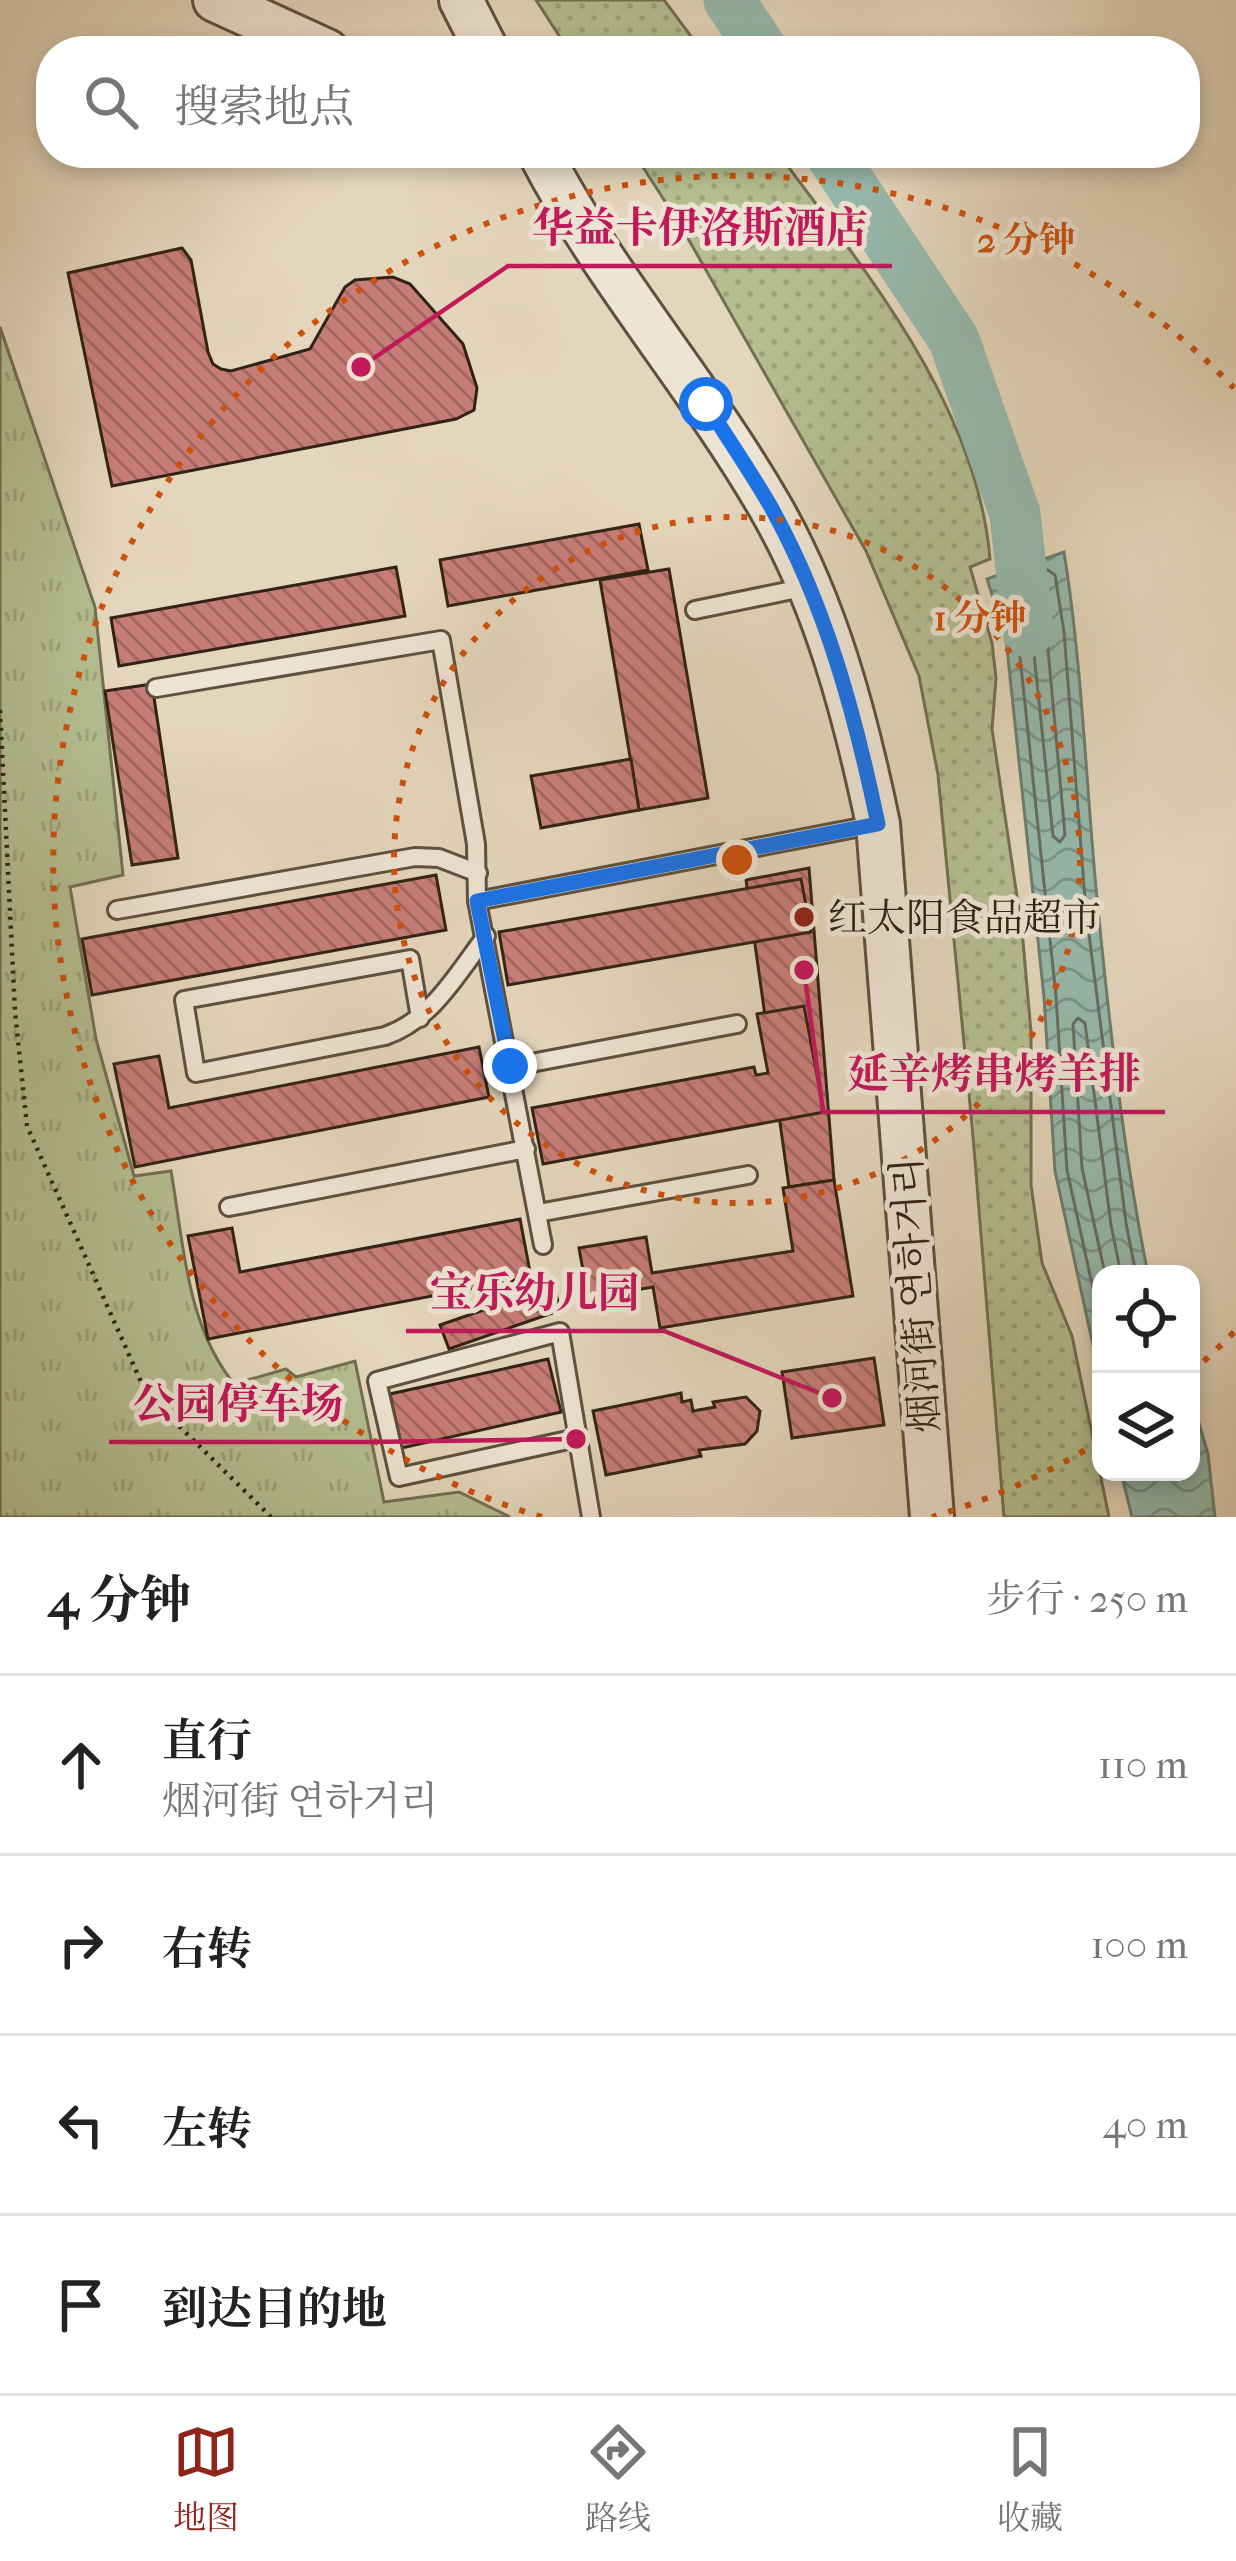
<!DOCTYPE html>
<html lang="zh">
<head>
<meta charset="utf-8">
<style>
	:root { --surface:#fff; --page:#f6f6f6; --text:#222; --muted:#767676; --line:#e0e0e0; --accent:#8f2418 }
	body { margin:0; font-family:"IM FELL French Canon","Noto Serif SC","Noto Serif KR",serif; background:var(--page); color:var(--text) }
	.controls { position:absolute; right:36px; bottom:36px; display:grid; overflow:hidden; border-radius:24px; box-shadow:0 6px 18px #0003 }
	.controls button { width:108px; height:108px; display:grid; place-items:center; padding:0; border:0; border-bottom:3px solid var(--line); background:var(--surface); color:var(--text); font:60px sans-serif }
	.stop { position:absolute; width:36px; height:36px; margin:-27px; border:9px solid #1a73e8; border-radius:50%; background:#fff }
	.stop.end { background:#1a73e8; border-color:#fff; box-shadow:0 3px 12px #0008 }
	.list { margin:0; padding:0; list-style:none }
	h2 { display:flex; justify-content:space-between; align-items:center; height:156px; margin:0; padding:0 48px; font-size:51px }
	h2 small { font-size:39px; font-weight:400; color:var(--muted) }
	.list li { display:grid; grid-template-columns:78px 1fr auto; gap:36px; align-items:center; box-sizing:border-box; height:180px; padding:0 48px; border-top:3px solid var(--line) }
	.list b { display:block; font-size:45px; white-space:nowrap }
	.list p { margin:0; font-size:39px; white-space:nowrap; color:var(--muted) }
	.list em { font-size:39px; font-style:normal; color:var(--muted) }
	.icon { flex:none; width:66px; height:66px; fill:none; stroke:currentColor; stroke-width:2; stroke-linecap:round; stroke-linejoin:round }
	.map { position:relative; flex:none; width:1236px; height:1517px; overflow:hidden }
	.search { position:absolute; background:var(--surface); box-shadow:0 6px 18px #0003; left:36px; right:36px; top:36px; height:132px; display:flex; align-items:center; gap:30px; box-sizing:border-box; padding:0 42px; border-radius:48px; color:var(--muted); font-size:45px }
	.sheet { height:876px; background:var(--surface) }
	nav { display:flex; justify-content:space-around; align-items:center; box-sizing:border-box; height:168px; border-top:3px solid var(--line); background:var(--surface); font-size:33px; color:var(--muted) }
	nav a { display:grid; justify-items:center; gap:6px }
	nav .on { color:var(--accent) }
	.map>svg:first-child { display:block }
</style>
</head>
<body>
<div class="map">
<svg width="1236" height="1517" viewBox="0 0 1236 1517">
	<defs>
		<pattern id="grass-dots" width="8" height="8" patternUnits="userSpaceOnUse" patternTransform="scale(3)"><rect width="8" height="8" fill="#b4be91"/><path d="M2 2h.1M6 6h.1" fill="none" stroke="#9ba37c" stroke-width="1.8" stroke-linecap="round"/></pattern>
		<pattern id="park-tufts" width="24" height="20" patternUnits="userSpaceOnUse" patternTransform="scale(3)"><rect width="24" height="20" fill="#b4be91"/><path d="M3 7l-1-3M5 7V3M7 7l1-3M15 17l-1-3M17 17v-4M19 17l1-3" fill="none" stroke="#9ba37c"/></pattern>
		<pattern id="water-waves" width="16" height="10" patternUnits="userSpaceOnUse" patternTransform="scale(3)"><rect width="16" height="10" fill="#96b9ad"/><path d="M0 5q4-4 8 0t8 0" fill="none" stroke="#7b968c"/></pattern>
		<pattern id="building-back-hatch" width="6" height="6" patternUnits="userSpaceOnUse" patternTransform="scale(3)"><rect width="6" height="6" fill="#c77d77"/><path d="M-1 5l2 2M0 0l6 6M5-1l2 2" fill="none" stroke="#a26660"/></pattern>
	</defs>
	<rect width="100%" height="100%" fill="#e4d6bc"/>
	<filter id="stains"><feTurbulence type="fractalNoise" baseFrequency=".00167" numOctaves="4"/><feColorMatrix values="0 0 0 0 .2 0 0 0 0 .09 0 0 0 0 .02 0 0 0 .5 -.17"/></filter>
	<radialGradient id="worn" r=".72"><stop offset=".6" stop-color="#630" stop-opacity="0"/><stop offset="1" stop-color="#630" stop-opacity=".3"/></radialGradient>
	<g fill="url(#grass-dots)" stroke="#727052" stroke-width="3">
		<path d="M536 0H664L702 51H569Z"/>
		<path d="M634 153H778C866 272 977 405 990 559L970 567 992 643 996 678 992 729 1022 930 1031 1032V1185L1042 1263 1072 1336 1109 1517H1004L973 1136 938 775 919 676 866 551 682 228Z"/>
	</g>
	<path fill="url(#park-tufts)" stroke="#727052" stroke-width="3" d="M0 327 95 607 123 875 70 887 96 1039 134 1176 171 1171C184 1245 186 1324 234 1384L286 1369 296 1377 355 1361 384 1502 459 1492 510 1517H0Z"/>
	<g fill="url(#water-waves)" stroke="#6e7d70" stroke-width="3">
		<path d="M1064 552C1083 670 1086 790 1098 909 1110 1030 1124 1155 1148 1274H1101V1382L1055 1171 1044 997 1006 639 987 579Z"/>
		<path d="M1191 1396 1208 1454 1215 1517H1132L1121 1472H1191Z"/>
	</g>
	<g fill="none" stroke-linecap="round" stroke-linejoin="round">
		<g stroke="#646e60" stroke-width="3">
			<path d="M1037 590 1043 595 1065 835 1060 842 1053 836 1032 635 1022 600 1025 595Z"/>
			<path d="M1105 1274 1082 1168 1073 1024 1078 1018 1085 1023 1111 1225 1121 1274"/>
			<path d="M1101 1325 1067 1170 1056 996 1018 638 1004 591 1007 585 1048 570 1055 575 1064 632 1086 911 1126 1223 1136 1274"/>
		</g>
		<g stroke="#96b9ad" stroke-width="51">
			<path d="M729 0 763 51"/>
			<path d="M830 153 954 340 1015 514 1028 632"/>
		</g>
	</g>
	<g fill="url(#building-back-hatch)" stroke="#312314" stroke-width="3">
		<path d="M182 248 191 260 208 352 213 364 221 369 231 371 310 349 345 287 355 280 393 277 410 284 463 344 477 388 474 410 456 419 112 486 68 273Z"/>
		<path d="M639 524 648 570 448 606 440 560Z"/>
		<path d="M396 567 405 616 119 666 111 618Z"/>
		<path d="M669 569 708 798 639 810 600 580Z"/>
		<path d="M152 684 178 858 132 865 105 691Z"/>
		<path d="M631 759 639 810 541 828 531 776Z"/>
		<path d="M809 868 834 1180 789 1187 746 880Z"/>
		<path d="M436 875 446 930 92 995 82 939Z"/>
		<path d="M801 879 811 932 508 985 499 932Z"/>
		<path d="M804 1006 824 1112 543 1164 532 1108 754 1067 756 1075 768 1073 757 1014Z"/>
		<path d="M479 1047 489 1097 135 1167 114 1064 159 1056 169 1108Z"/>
		<path d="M834 1180 853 1296 660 1328 653 1287 588 1298 579 1248 646 1237 652 1273 793 1251 783 1188Z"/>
		<path d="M520 1219 531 1277 208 1339 188 1236 232 1228 240 1272Z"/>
		<path d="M553 1286 561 1310 449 1349 440 1325Z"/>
		<path d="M874 1358 884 1425 792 1438 782 1372Z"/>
		<path d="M548 1359 561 1412 402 1448 390 1394Z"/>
		<path d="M681 1393 682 1402 691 1400 693 1411 715 1407 713 1402 746 1397 760 1411 757 1431 745 1444 699 1450 701 1456 606 1475 593 1411Z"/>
	</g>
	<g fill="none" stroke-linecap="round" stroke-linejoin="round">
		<defs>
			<g id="service">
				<path d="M695 610 807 587"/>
				<path d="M156 688 441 640 476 844 477 901 543 1245"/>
				<path d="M477 901 877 824"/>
				<path d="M117 910 415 857 439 858 478 873"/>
				<path d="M420 1018 410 959 184 1000 196 1073 385 1036C432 1020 457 974 486 936"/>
				<path d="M510 1067 737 1024"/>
				<path d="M229 1207 526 1149"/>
				<path d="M538 1213 748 1175"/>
				<path d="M577 1438 399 1477 377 1381 560 1332 591 1517"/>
			</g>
			<g id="tertiary">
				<path d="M215 0 327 51"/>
				<path d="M461 0 487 51"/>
				<path d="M540 153C604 277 699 384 769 505 826 603 855 714 878 824L932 1517"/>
			</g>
		</defs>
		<use href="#service" stroke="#5e503e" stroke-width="22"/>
		<use href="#tertiary" stroke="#5e503e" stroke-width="48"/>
		<path stroke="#312314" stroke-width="4.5" stroke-dasharray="3 6" stroke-linecap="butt" d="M0 710 15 1012 27 1126 142 1384 175 1422 271 1517"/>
		<use href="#service" stroke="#ede4d3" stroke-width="16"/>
		<use href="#tertiary" stroke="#ede4d3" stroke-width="42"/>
	</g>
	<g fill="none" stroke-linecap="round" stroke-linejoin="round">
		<path stroke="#1a73e8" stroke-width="15" d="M510 1066 477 901 878 824C855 714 826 606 771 507 751 472 728 439 706 404"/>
	</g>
	<g fill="none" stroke="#cd510d" stroke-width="6" stroke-dasharray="6 12">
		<circle cx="737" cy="860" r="343"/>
		<path d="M1234 1332A685 685 0 0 1 1195 1369M1100 1441A685 685 0 0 1 932 1517M542 1517A685 685 0 1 1 1234 388"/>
	</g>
	<circle fill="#8f2418" stroke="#ede4d3" stroke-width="4.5" cx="804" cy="917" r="12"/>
	<g text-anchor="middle" stroke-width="10" stroke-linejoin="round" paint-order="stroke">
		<g font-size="39" fill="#312314" stroke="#ede4d3" text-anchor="start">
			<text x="828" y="931">红太阳食品超市</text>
		</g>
		<g font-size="39" fill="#312314" stroke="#ede4d3">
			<text transform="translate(915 1295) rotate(-94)" y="14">烟河街 연하거리</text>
		</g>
	</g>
	<circle cx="737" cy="860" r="18" fill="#cd510d" stroke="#ede4d3" stroke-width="6"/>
	<g font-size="36" text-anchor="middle" font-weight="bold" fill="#cd510d" stroke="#ede4d3" stroke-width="10" stroke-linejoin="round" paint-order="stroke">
		<text x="1026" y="252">2 分钟</text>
		<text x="980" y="630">1 分钟</text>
	</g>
	<path fill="none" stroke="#c2185b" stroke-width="4.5" d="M361 367L508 266H892M804 970L823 1112H1165M832 1398L664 1331H406M576 1439L367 1442H109"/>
	<g fill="#c2185b" stroke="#ede4d3" stroke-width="4.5">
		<circle cx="361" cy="367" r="12"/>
		<circle cx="804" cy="970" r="12"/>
		<circle cx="832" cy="1398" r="12"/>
		<circle cx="576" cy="1439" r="12"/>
	</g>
	<g font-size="42" text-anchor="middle" font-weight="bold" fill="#c2185b" stroke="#ede4d3" stroke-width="10" stroke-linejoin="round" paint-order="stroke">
		<text x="700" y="242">华益卡伊洛斯酒店</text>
		<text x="994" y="1088">延辛烤串烤羊排</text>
		<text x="535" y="1307">宝乐幼儿园</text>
		<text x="238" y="1418">公园停车场</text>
	</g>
	<rect width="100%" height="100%" filter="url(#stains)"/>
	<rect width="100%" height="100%" fill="url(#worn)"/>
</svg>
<div class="controls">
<button><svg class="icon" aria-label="locate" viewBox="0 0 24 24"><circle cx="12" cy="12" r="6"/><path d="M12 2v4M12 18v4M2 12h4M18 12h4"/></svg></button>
<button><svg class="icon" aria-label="layers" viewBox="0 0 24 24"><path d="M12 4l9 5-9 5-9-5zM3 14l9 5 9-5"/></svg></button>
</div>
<div class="stop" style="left:706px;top:404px"></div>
<div class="stop end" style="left:510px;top:1066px"></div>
<div class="search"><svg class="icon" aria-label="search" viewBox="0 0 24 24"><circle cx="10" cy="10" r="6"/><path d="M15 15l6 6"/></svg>搜索地点</div>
</div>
<section class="sheet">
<h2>4 分钟<small>步行 · 250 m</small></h2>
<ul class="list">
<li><svg class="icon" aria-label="ahead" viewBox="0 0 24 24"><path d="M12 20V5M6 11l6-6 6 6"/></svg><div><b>直行</b><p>烟河街 연하거리</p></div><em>110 m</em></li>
<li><svg class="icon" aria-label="right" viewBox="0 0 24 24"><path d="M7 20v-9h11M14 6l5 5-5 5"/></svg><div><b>右转</b></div><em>100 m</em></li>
<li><svg class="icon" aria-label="left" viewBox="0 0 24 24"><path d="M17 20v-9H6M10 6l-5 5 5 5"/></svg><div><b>左转</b></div><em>40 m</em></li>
<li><svg class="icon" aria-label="arrive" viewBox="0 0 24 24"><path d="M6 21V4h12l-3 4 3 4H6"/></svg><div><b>到达目的地</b></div></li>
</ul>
</section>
<nav>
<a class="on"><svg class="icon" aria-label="map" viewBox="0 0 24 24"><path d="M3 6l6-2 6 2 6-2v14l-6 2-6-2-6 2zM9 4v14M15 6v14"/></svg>地图</a>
<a><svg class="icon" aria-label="directions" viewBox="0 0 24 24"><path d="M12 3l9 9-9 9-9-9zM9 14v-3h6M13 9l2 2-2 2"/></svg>路线</a>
<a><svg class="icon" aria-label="saved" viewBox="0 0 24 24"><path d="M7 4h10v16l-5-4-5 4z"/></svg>收藏</a>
</nav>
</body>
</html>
